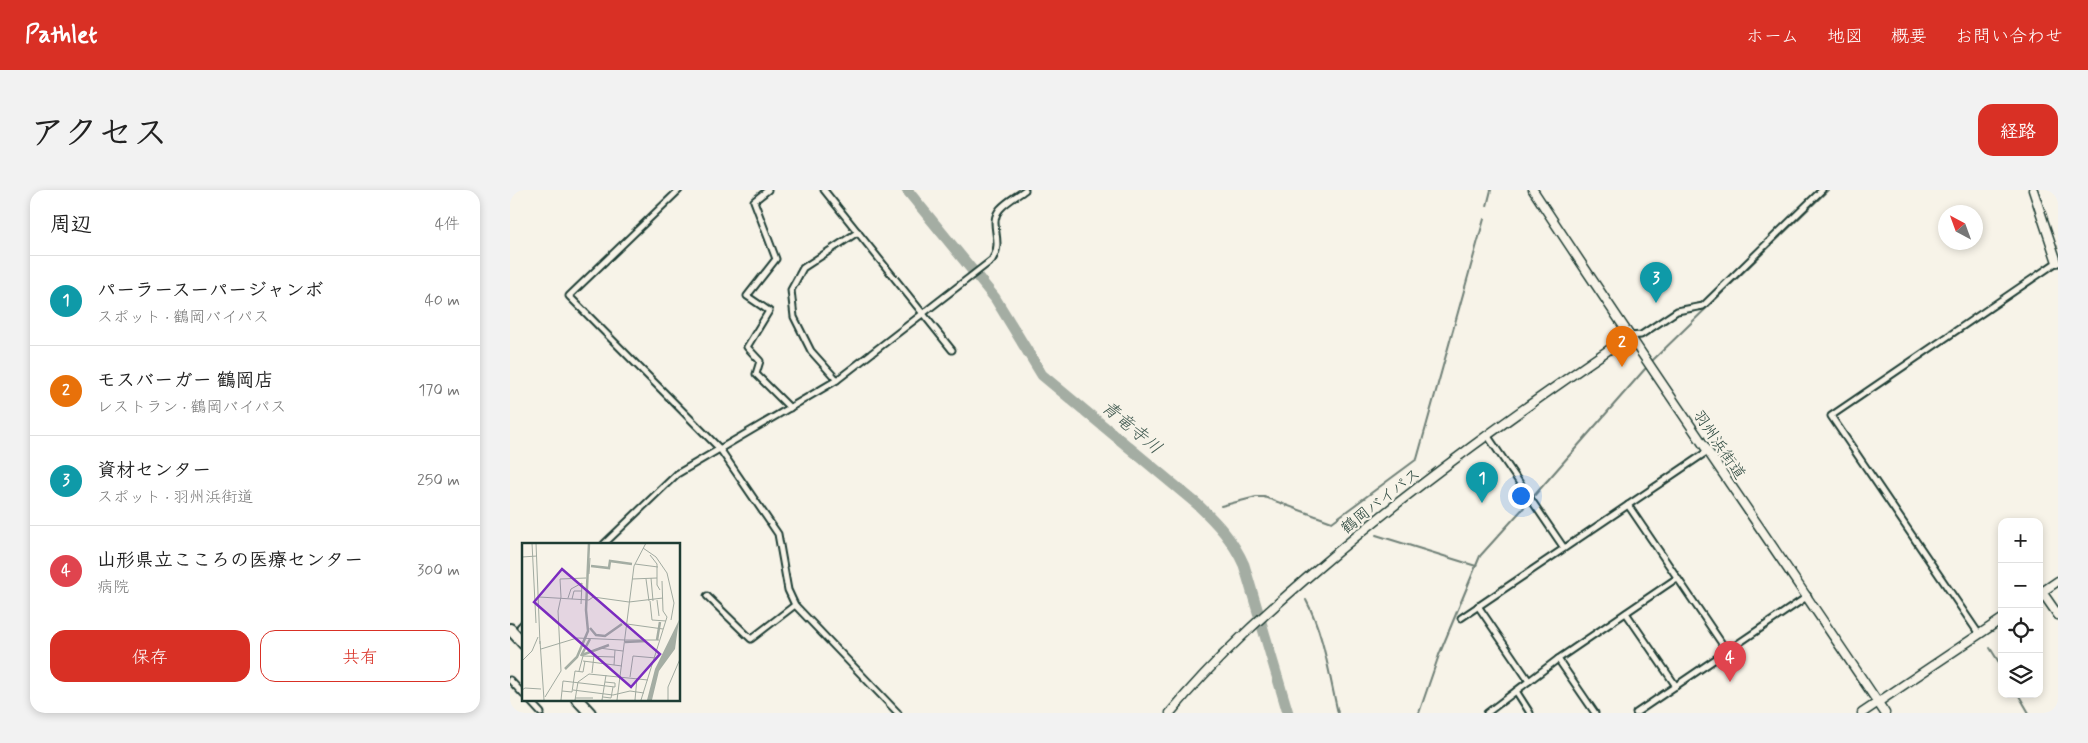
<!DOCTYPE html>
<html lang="ja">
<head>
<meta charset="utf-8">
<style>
	:root { --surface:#fff; --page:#f2f2f2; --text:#222; --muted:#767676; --line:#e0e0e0; --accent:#d93025 }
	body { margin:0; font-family:Mynerve,"Klee One",sans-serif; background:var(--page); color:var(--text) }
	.controls { position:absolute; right:15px; bottom:15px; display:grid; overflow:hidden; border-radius:10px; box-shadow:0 2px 8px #0003 }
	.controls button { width:45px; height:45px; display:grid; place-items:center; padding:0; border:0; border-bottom:1px solid var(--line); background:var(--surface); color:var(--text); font:25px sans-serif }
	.compass { position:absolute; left:1428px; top:15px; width:45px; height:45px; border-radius:50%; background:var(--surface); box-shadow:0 2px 8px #0003; rotate:319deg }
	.you { position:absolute; left:1010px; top:305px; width:18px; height:18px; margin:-12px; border:4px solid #fff; border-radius:50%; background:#1a73e8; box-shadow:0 0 0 8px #1a73e833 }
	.badge { display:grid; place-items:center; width:32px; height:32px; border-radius:50%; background:var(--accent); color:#fff; font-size:16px; font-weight:700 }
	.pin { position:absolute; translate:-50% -41px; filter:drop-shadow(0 1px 2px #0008) }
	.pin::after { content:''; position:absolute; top:26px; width:18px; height:15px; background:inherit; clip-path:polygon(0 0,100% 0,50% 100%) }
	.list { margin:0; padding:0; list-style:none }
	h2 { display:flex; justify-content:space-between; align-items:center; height:65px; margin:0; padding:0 20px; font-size:21px }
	h2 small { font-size:16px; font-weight:400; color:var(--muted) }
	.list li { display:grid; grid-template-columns:32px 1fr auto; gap:15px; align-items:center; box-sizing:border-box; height:90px; padding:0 20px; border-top:1px solid var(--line) }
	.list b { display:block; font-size:19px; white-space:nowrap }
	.list p { margin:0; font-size:16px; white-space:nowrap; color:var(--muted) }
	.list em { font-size:16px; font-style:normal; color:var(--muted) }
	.actions { display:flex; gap:10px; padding:15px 20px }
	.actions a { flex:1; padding:11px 0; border:1px solid var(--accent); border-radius:15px; text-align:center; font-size:18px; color:var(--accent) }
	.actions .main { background:var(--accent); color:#fff }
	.icon { flex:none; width:28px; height:28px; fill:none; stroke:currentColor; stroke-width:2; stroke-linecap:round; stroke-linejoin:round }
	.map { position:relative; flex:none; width:1548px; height:523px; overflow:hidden; border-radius:15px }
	header { display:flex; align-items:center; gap:30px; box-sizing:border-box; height:70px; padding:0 25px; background:var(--accent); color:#fff }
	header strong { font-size:24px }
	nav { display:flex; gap:28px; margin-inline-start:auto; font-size:18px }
	.intro { display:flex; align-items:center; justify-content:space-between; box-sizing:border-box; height:120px; padding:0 30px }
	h1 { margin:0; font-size:35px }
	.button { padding:12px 22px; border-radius:15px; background:var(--accent); color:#fff; font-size:18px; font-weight:700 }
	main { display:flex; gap:30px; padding:0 30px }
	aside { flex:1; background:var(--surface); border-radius:15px; box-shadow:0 2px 8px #0003 }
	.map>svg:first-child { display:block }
</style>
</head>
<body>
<header>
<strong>Pathlet</strong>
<nav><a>ホーム</a><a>地図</a><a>概要</a><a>お問い合わせ</a></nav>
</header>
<div class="intro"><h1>アクセス</h1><a class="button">経路</a></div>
<main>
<aside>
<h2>周辺<small>4件</small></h2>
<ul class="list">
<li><span class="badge" style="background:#0f9aa8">1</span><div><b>パーラースーパージャンボ</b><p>スポット · 鶴岡バイパス</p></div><em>40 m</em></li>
<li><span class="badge" style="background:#e8710a">2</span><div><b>モスバーガー 鶴岡店</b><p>レストラン · 鶴岡バイパス</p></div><em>170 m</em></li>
<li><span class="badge" style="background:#0f9aa8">3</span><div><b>資材センター</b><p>スポット · 羽州浜街道</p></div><em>250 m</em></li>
<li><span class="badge" style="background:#e0444e">4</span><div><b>山形県立こころの医療センター</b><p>病院</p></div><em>300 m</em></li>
</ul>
<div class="actions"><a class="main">保存</a><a>共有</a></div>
</aside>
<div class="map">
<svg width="1548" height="523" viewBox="0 0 1548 523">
	<rect width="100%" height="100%" fill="#f7f3e8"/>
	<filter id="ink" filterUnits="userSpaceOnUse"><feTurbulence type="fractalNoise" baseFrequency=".02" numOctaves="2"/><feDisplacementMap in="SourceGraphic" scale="10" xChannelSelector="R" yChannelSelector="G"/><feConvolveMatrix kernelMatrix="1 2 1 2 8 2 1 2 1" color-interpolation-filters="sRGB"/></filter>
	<g filter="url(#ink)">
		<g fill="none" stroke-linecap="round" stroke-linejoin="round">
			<g stroke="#6f8077" stroke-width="2">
				<path d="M977 16 981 0"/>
				<path d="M1143 170 1318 0"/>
				<path d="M1023 307 1135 179"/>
				<path d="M711 316 746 307H754L822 332 907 269 974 29"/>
				<path d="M694 321 700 320"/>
				<path d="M866 345 966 376"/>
				<path d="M796 410C814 444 819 485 828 523"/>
				<path d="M1480 458 1492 477"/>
				<path d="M1508 504 1519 523"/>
				<path d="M909 523 929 465 970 366 1017 314"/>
			</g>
			<path stroke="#a4ada3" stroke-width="11" d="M397 0 485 108 532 185 687 314C707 333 723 350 734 375L778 523"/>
			<defs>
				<g id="street">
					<path d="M169 0 59 106 210 259 268 344 278 400 285 415 388 523"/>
					<path d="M258 0 244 11 266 69 237 106 259 121 237 157 250 171 246 184 280 218"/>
					<path d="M314 0 442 160"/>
					<path d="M1120 146 1131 145 1167 121 1193 116 1312 0"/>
					<path d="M327 190 301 161 284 127 281 100 293 78 348 42"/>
					<path d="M977 245 1054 358"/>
					<path d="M1118 315 1217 461"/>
					<path d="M94 354 167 284 327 190 482 70C495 50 477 34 490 19 497 11 507 6 515 0"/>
					<path d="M197 406 241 449 285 415"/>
					<path d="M968 416 1019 491"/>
					<path d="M1116 423 1166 496"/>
					<path d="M951 428 1198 261"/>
					<path d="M10 437 14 433"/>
					<path d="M1469 444 1321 226 1547 72 1548 73"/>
					<path d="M1048 469 1085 523"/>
					<path d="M0 490 14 505"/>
					<path d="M1006 501 1020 523"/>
					<path d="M18 509 31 523"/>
					<path d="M977 523 1048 469 1167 388"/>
					<path d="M1126 523 1298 406"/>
				</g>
				<g id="secondary">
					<path d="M1023 0C1138 176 1258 348 1375 523"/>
					<path d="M1523 0 1547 72"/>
					<path d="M1532 402 1548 425"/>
					<path d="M1529 404 1548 391"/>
					<path d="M660 523C705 468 758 421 812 375 909 292 1013 218 1119 146"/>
					<path d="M1352 523 1492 429"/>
				</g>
				<g id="highway">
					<path d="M0 439 14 454"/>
					<path d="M67 509 80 523"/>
				</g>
			</defs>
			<use href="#street" stroke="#1f3d34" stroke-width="9"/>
			<use href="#secondary" stroke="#1f3d34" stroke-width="11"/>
			<use href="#highway" stroke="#1f3d34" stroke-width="14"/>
			<use href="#street" stroke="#f7f3e8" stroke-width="5"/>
			<use href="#secondary" stroke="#f7f3e8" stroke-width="8"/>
			<use href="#highway" stroke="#f7f3e8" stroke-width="10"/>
		</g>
	</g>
	<g text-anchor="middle" stroke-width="4.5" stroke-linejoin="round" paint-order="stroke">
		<g font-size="16" fill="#1f3d34" stroke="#f7f3e8">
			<text transform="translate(1210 254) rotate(56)" y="6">羽州浜街道</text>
			<text transform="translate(870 310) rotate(-38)" y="6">鶴岡バイパス</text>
		</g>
		<g font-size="18" font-style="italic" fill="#405950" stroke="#f7f3e8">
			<text transform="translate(622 237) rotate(40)" y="6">青竜寺川</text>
		</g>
	</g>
	<g transform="translate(12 353)">
		<rect width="158" height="158" fill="#f7f3e8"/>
		<path d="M157 77 153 106 137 128 130 157H125L133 126Z" fill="#a4ada3"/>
		<path fill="none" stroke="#a4ada3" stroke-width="2.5" d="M69 23 87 25 88 18 110 21M68 85 74 92 83 93 100 81M135 97 138 79M103 99 124 98M60 112 87 102M59 113 68 96M43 126 55 114 66 88 64 67 67 0"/>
		<path fill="none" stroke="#a1aaa0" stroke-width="1" d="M10 0 14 80M14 0 18 101M121 5 134 14 145 30 152 60 149 77M128 12 135 21V42L138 47M0 14 15 13M113 21 136 24M67 31 68 15M129 35 131 58M110 36 135 35M124 36 127 58M17 54 67 57 71 54 107 59 141 55M46 55 49 46 60 40 59 61M50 56 52 48H60M135 57 137 73M128 58 130 77 144 78M105 81 141 86M103 97H137M18 98 22 157M77 105 101 108M19 106 55 95 103 97M0 118 10 108 16 94M61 118 100 123M92 122 93 107M57 128 61 113 92 114M70 130 72 112M108 134 111 113 134 115M0 147 3 145 19 146M51 147 91 152 108 148 122 150M40 148 50 149 53 128 61 129 63 118M23 154 39 128 36 68 39 54 38 36 64 35M81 154 89 155 91 144M53 155H71M39 157 41 138 93 144V140L83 139M53 157 56 139 67 131 126 137M80 157 84 132M95 157 112 23 124 0M113 157 115 135M119 157 145 74 141 68 140 38M146 157V144L158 116"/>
		<path fill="#7b2cbf" fill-opacity="0.15" stroke="#7b2cbf" stroke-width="2.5" d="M40 26 138 111 109 144 12 59Z"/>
		<rect width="158" height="158" fill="none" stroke="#1f3d34" stroke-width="2.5"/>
	</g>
</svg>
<div class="controls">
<button>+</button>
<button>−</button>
<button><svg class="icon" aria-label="locate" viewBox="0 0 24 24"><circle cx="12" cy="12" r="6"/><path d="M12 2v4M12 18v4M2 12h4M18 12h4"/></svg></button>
<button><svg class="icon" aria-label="layers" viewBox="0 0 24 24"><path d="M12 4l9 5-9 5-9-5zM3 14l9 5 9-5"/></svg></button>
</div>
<svg class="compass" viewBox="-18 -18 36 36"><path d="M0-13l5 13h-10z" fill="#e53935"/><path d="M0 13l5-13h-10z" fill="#767676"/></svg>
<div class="you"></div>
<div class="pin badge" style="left:972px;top:313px;background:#0f9aa8">1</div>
<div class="pin badge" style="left:1112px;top:177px;background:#e8710a">2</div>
<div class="pin badge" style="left:1146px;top:113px;background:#0f9aa8">3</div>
<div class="pin badge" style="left:1220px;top:492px;background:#e0444e">4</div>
</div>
</main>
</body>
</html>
